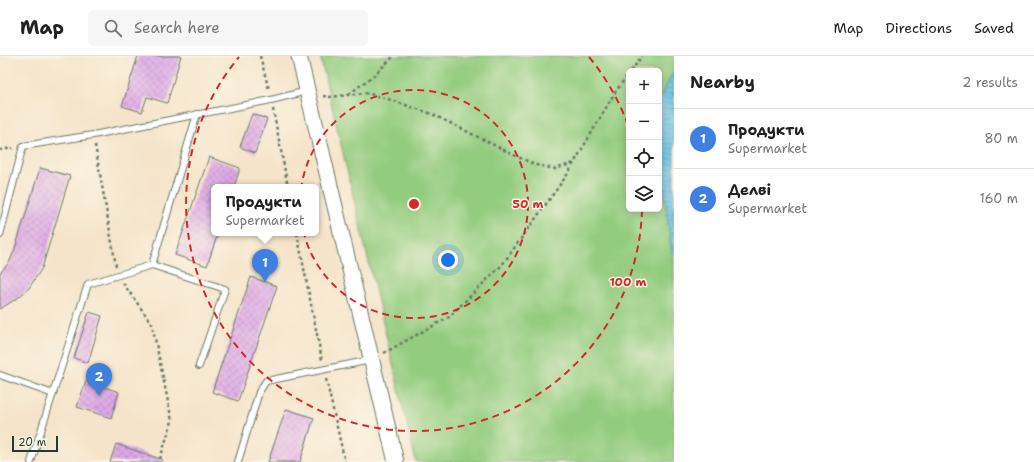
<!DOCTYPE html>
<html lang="en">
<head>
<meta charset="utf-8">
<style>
	:root { --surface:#fff; --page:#f6f6f6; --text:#202124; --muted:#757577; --line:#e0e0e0; --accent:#d93025 }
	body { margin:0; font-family:"Shantell Sans",sans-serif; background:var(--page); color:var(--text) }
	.controls { position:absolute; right:12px; top:12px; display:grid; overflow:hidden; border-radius:6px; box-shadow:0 2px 10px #0003 }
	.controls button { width:36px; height:36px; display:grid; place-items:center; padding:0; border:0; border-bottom:1px solid var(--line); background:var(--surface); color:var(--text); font:20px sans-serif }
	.scale { position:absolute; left:12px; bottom:10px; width:46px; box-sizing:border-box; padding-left:4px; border:2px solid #1f3d34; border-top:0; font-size:11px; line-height:14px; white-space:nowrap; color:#1f3d34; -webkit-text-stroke:3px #fcf5e5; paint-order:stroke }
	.you { position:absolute; left:448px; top:204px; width:14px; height:14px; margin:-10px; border:3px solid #fff; border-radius:50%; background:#1a73e8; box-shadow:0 0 0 6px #1a73e833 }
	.badge { display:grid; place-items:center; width:26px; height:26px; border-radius:50%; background:var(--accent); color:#fff; font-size:13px; font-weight:700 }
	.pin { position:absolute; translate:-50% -33px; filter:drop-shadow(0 1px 2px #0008) }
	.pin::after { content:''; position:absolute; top:21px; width:14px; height:12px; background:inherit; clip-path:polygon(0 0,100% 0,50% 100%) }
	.popup { position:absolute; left:211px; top:128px; width:108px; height:52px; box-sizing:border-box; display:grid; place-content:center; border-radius:6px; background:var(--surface); filter:drop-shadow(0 1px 3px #0005); font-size:13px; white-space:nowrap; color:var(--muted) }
	.popup b { font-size:15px; color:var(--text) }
	.popup::after { content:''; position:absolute; left:50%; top:100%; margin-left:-8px; border:8px solid transparent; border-top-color:var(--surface) }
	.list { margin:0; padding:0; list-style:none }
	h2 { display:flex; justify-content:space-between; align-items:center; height:52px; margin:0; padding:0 16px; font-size:17px }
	h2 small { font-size:13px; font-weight:400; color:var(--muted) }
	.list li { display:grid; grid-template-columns:26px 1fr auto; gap:12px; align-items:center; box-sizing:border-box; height:60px; padding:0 16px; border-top:1px solid var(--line) }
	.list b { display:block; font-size:15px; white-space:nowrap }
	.list p { margin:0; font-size:13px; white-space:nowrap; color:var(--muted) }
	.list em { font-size:13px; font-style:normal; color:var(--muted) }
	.icon { flex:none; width:22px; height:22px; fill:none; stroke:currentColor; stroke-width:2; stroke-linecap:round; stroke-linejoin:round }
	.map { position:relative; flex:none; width:674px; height:406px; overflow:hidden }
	header { display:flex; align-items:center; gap:24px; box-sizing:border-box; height:56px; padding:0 20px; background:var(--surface); border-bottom:1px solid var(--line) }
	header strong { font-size:19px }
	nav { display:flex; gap:22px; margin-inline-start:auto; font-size:14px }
	.search { width:280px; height:36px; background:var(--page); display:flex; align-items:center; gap:10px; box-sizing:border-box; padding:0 14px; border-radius:6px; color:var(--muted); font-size:15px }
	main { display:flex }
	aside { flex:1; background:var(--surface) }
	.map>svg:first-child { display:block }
</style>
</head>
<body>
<header>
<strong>Map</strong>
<div class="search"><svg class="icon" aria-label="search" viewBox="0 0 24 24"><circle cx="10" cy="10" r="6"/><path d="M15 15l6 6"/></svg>Search here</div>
<nav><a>Map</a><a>Directions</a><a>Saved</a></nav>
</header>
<main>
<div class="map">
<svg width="674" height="406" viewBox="0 0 674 406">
	<defs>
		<pattern id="water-rules" width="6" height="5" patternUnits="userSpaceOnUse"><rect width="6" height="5" fill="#6ac2e7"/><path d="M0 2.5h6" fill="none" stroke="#579fbc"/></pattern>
		<pattern id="building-cross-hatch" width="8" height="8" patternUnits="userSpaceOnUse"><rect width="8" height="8" fill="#dfa9e8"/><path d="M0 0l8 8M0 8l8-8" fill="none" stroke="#b48bbd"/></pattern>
	</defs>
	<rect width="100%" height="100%" fill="#fcf5e5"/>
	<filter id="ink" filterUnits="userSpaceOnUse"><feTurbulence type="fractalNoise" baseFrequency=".025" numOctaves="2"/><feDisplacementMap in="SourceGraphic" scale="8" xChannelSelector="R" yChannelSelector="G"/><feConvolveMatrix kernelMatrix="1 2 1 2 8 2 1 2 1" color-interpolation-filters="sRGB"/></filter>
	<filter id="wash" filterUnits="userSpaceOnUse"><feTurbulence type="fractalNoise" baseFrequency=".012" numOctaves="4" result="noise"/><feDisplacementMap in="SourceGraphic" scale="16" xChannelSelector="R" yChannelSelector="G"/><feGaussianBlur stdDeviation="0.9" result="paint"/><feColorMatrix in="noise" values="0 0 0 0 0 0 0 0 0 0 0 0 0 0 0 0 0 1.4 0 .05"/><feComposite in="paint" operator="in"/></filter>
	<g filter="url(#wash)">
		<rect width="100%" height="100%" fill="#f5e4ca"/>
		<path fill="#93cc7f" stroke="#59845a" d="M320 0H674V15L659 44V15H629V153H659V95L672 197 674 200V406H416Z"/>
		<path fill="url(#water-rules)" stroke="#44808e" d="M674 15V200L672 197 659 95V44Z"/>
		<g id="blocks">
			<g fill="url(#building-cross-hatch)">
				<path d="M138 0H181L167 47 147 41 142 56 122 50Z"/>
				<path d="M252 58 267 63 255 97 240 91Z"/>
				<path d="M209 101 240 112 234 131H214V177H218L207 210 175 199Z"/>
				<path d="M40 112 70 120 42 212 29 232 19 241 0 253V217L9 207 15 193Z"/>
				<path d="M251 221 277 230 238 345 212 336Z"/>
				<path d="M89 256 102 260 88 307 74 302Z"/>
				<path d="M86 325 119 336 111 362 77 351Z"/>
				<path d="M286 353 314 362 300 406H268Z"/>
				<path d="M116 388 163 404 162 406H110Z"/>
			</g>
		</g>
	</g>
	<g filter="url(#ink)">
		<use href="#blocks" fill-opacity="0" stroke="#6a7768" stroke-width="1"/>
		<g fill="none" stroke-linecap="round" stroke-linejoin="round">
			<defs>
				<g id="service">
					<path d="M0 179 23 90 93 79 271 44 307 35"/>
					<path d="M152 209 225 233 199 310"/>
					<path d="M0 319 53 338"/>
					<path d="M31 406 88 228 152 209 197 58"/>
					<path d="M238 406 259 336 266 325 371 304"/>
				</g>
				<path id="tertiary" d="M299 0 396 406"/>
			</defs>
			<use href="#service" stroke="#6a7768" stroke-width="8"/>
			<use href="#tertiary" stroke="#6a7768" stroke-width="17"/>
			<g stroke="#6a7768" stroke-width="2.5" stroke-dasharray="3 3" stroke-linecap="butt">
				<path d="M260 0 269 34"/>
				<path d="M631 15 642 0"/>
				<path d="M349 38 372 21 394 0"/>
				<path d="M323 40 330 41 366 37 388 43 432 58 518 101 536 109 555 113 574 107"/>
				<path d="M273 53 288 131"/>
				<path d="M95 89 116 210"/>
				<path d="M0 94 13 92"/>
				<path d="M297 177 322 304"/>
				<path d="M123 227 152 268 172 365 159 406"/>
				<path d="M384 297 449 261 502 209 567 119 614 38 629 17"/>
				<path d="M326 323 345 406"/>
			</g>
			<use href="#service" stroke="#fff" stroke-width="6"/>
			<use href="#tertiary" stroke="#fff" stroke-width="15"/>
		</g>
	</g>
	<g fill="none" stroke="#d62828" stroke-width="2" stroke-dasharray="7 5">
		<circle cx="414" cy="148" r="114"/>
		<path d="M642 154A228 228 0 1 1 239 1M589 1A228 228 0 0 1 629 72"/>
	</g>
	<circle cx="414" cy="148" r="6" fill="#d62828" stroke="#fcf5e5" stroke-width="2"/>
	<g font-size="12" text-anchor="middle" font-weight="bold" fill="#d62828" stroke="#fcf5e5" stroke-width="3" stroke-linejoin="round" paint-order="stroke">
		<text x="528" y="152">50 m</text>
		<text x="628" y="230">100 m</text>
	</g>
</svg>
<div class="controls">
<button>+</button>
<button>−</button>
<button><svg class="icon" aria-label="locate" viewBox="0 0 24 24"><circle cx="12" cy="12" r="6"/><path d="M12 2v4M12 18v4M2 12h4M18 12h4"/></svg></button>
<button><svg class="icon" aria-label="layers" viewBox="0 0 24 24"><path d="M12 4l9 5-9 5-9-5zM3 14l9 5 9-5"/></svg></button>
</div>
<div class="scale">20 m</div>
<div class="you"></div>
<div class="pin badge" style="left:265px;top:226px;background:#3f7fe0">1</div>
<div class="popup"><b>Продукти</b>Supermarket</div>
<div class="pin badge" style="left:99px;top:340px;background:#3f7fe0">2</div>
</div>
<aside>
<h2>Nearby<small>2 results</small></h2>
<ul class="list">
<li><span class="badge" style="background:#3f7fe0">1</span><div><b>Продукти</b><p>Supermarket</p></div><em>80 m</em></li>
<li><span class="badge" style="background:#3f7fe0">2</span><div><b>Делві</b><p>Supermarket</p></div><em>160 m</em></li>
</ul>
</aside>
</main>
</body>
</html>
